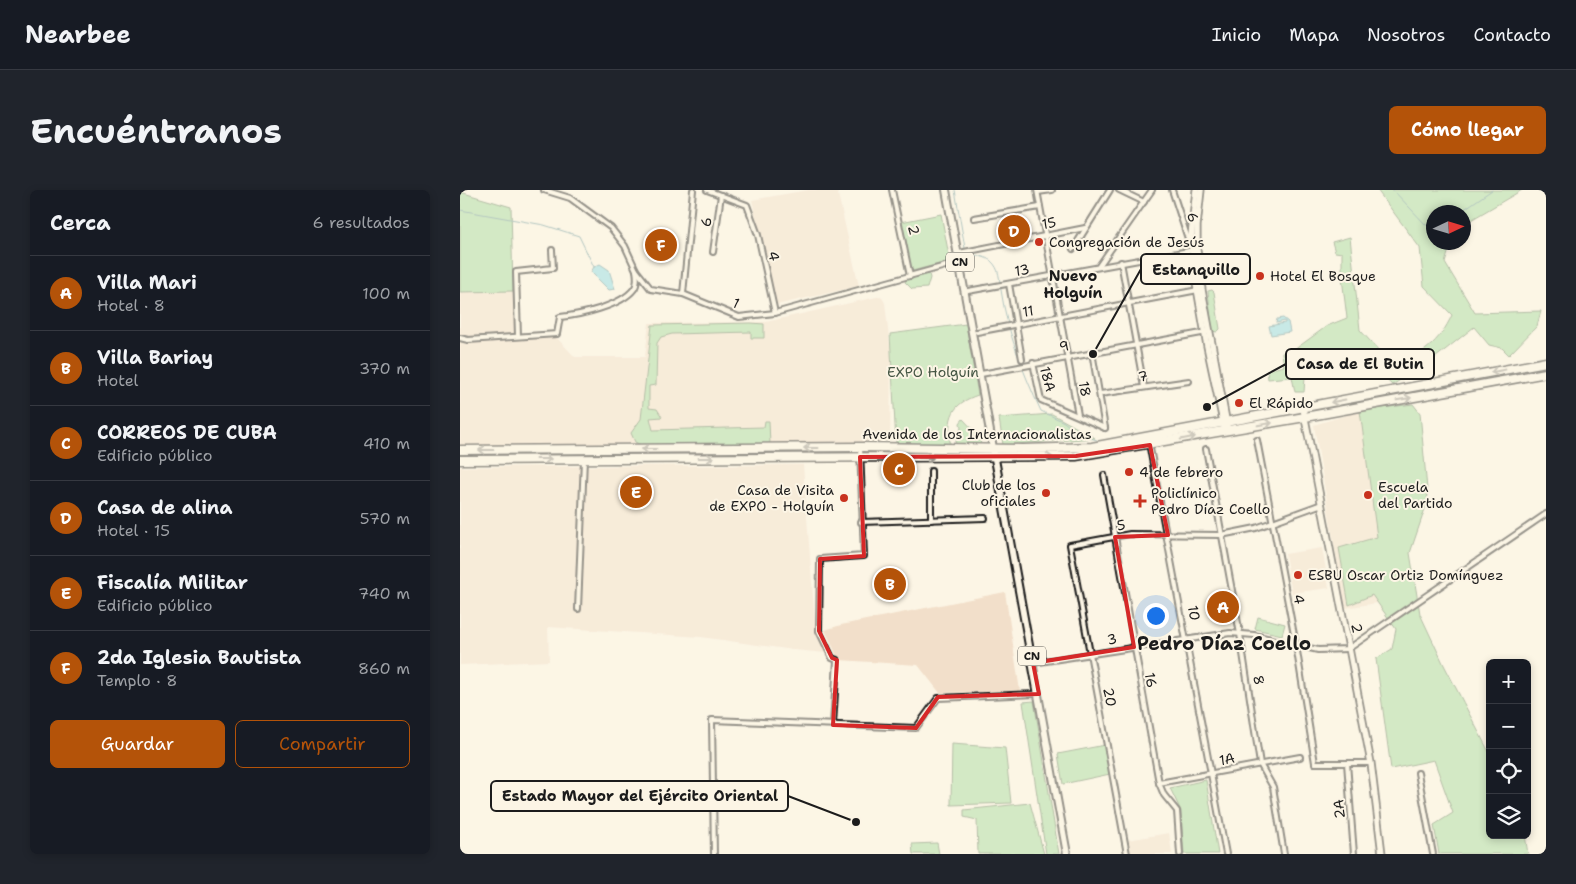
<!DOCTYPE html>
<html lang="es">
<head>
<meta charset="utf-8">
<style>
	:root { --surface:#171b24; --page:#20242c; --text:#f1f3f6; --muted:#9ea1a6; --line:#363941; --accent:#b45309 }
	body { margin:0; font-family:"Shantell Sans",sans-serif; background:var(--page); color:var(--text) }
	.controls { position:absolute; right:15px; bottom:15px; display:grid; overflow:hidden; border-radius:8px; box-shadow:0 2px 8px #0003 }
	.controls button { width:45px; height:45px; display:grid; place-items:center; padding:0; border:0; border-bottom:1px solid var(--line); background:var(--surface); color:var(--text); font:25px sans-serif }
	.compass { position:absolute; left:966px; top:15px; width:45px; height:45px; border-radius:50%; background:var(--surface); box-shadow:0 2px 8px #0003; rotate:86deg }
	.you { position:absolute; left:695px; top:425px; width:18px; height:18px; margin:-12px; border:4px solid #fff; border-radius:50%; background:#1a73e8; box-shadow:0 0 0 8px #1a73e833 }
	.badge { display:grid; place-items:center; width:32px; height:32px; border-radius:50%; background:var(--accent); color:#fff; font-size:16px; font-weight:700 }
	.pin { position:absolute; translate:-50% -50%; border:2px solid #fff; box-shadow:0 1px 5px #0006 }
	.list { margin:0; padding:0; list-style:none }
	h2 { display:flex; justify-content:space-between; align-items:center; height:65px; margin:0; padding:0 20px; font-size:21px }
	h2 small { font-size:16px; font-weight:400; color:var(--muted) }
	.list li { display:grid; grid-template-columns:32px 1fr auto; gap:15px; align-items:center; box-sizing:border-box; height:75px; padding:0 20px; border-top:1px solid var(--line) }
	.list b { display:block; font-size:19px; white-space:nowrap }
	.list p { margin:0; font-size:16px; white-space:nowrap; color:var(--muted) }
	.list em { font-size:16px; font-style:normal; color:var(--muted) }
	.actions { display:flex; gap:10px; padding:15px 20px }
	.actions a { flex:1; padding:11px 0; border:1px solid var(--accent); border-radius:8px; text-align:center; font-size:18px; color:var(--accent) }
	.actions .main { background:var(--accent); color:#fff }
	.icon { flex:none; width:28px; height:28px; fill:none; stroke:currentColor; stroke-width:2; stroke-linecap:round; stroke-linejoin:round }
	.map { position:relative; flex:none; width:1086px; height:664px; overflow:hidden; border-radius:8px }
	header { display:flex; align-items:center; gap:30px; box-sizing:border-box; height:70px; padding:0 25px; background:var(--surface); border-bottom:1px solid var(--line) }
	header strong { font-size:24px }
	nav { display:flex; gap:28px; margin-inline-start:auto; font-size:18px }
	.intro { display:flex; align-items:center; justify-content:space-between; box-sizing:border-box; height:120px; padding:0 30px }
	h1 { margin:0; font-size:35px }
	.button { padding:12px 22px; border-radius:8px; background:var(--accent); color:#fff; font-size:18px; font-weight:700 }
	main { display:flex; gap:30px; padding:0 30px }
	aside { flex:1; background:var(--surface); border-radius:8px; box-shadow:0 2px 8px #0003 }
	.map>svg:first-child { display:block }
</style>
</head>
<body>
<header>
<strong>Nearbee</strong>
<nav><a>Inicio</a><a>Mapa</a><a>Nosotros</a><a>Contacto</a></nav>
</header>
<div class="intro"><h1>Encuéntranos</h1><a class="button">Cómo llegar</a></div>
<main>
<aside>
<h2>Cerca<small>6 resultados</small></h2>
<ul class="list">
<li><span class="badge">A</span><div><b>Villa Mari</b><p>Hotel · 8</p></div><em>100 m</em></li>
<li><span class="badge">B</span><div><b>Villa Bariay</b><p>Hotel</p></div><em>370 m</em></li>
<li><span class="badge">C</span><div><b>CORREOS DE CUBA</b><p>Edificio público</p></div><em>410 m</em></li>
<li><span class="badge">D</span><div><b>Casa de alina</b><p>Hotel · 15</p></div><em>570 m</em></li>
<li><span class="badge">E</span><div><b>Fiscalía Militar</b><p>Edificio público</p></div><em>740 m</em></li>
<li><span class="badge">F</span><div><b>2da Iglesia Bautista</b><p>Templo · 8</p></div><em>860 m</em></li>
</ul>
<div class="actions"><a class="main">Guardar</a><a>Compartir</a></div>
</aside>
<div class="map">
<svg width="1086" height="664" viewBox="0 0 1086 664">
	<rect width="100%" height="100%" fill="#fcf5e5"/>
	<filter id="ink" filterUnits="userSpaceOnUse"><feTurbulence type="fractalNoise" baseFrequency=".02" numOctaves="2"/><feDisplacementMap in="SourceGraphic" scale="10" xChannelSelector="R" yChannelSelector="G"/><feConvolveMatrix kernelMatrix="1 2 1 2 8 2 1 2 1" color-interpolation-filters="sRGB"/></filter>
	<g filter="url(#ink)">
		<g fill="#f2dfca">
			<path d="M348 0H377L399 96 316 115 292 10Z"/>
			<path d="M53 101 55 146H95L115 167H185L189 133 306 132 421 106 425 113 431 166 430 251 306 256 0 257V102Z"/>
			<path d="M900 221 950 363V408L885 418 854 235Z"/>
			<path d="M343 275 355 433 366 463 334 460 241 447 88 437 89 471 0 475V277Z"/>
			<path d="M862 358 869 398 832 403 825 364Z"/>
			<path d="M545 402 560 501 480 503 458 475 379 470 365 440 381 435Z"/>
			<path d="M709 643 712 664H671L668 650Z"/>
		</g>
		<g fill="#a3da9d" stroke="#607b5c">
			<path d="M917 0H1062L1004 34V22H974V52L991 53 985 73 1015 123 1081 121 1077 136 1049 165 1042 158 1029 155 1014 137 966 175 932 195 897 163 891 164 888 167 872 161 873 176 869 187H845L844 202H835L832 187 808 189 807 180 824 176 822 163 834 160 867 136 887 128 882 88V63L875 62 872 52 890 47 900 140 934 177C961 166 980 152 992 125L964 96 960 58Z"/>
			<path d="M0 2 51 17 53 101 0 102Z"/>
			<path d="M481 24 490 71 452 81 441 32Z"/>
			<path d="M469 84 470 88 467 98 452 99 445 92 447 88Z"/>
			<path d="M752 100 754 102 760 139 757 142 752 141 748 101Z"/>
			<path d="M291 133 304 134V148H291V142L212 144 201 147 197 153 196 195 189 196V218L197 219 202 227 190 228 193 240 304 237 305 231H309L310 254 183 256 175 252 171 243 181 229 192 135Z"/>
			<path d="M506 134 518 205C491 214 488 227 490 254L436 253 430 144Z"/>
			<path d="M953 214 960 223 968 310 950 363 960 424 983 473 1030 564V645H1065L1068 664H979L974 635 993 623 974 570 931 579 916 469 932 459 936 439 912 405 889 415 879 358 917 347 900 221Z"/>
			<path d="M592 224 635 248 543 255 539 228Z"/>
			<path d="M503 229 519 246 521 254H495L501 238 500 233Z"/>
			<path d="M798 427 825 434 822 445 795 439Z"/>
			<path d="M574 511 599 664H586L563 512Z"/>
			<path d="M492 554 545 558 551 613 491 615Z"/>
			<path d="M645 555 650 584 603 594 598 564Z"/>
			<path d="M746 590 758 664H724L721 621 710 598Z"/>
			<path d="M570 613 584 664H518L517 630 504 627V620Z"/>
			<path d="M477 653 479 664H453L452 654Z"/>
		</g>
		<g fill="#8adae6" stroke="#5e8e95">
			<path d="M140 74 149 80 155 99 149 100 131 82 134 77Z"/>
			<path d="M823 128 828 132 830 142 811 145 809 136 825 133V131L816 133 817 129Z"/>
		</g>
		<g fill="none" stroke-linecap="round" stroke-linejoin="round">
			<g stroke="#5e8e95" stroke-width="1">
				<path d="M495 0 505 58"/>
				<path d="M933 0 966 35 974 36"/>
				<path d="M0 20 84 35 119 46 134 77"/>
				<path d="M1000 22 1032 0"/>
				<path d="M509 64C515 65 527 67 531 71 540 79 539 89 541 100 547 141 563 183 581 221L604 232 619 245 637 250"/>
			</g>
			<defs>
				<g id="street">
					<path d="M84 0 110 8 151 38 165 56 176 80 191 99 223 104 279 127 315 123 500 72"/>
					<path d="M247 0 287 15 298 45 315 123"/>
					<path d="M432 0 450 86"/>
					<path d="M577 0 618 225"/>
					<path d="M659 0 684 12"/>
					<path d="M712 0 730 55"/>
					<path d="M578 2 592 0"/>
					<path d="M514 28 580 17"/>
					<path d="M613 59 650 0"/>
					<path d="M253 62 261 5"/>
					<path d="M499 63 625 38"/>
					<path d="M661 72 684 197"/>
					<path d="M639 76 692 0"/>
					<path d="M549 94 562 169"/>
					<path d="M508 101 734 60"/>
					<path d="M223 104 233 0"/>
					<path d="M517 142 738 100"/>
					<path d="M58 146 56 82 93 78 92 60"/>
					<path d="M0 148 8 150 97 144 100 127C120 125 161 116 174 99 178 94 177 86 176 80"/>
					<path d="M632 162 645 238"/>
					<path d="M573 173 581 210 645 238"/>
					<path d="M521 184 747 142"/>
					<path d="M640 204 729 191"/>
					<path d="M797 250 836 455 855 573H911"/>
					<path d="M689 253 766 664"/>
					<path d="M746 259 780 444 800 574 813 597 824 664"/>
					<path d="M471 281V330"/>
					<path d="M644 285 699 593 704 605 717 621 720 664"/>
					<path d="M401 332 525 328"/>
					<path d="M118 419 124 269"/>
					<path d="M573 473 770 443 794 445 858 460 888 459 1086 324"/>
					<path d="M373 535 377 470 372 468 359 441 360 369 404 366 400 257"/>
					<path d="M887 573 894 664"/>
					<path d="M958 583 973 664"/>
					<path d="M699 593 840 567"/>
					<path d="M254 664 252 530 456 538 478 508 578 504"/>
					<path d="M667 664 610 355 670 344 761 345 796 338 862 314"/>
				</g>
				<g id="secondary">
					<path d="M736 0 731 47 734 81 747 156 765 241"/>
					<path d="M741 0 737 36V60L742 100 767 235"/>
					<path d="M843 218 911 573 922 664"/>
				</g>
				<path id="primary" d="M486 0 607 664"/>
				<g id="highway">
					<path d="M0 260 400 257 563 259 632 257 1086 172"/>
					<path d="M0 270 616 266 845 227 1086 183"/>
				</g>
			</defs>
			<use href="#street" stroke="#1c1c1c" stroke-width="8"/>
			<use href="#secondary" stroke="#1c1c1c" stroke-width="9"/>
			<use href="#primary" stroke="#1c1c1c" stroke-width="10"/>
			<use href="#highway" stroke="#1c1c1c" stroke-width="11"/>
			<use href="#street" stroke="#fcf5e5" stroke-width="4"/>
			<use href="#secondary" stroke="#fcf5e5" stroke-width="5.5"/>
			<use href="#primary" stroke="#fcf5e5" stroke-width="6"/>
			<use href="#highway" stroke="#fcf5e5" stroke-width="8"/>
		</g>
		<defs><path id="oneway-shaft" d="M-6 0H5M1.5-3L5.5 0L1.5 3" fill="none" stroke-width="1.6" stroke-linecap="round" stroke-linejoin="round" transform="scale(1.25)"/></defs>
		<g stroke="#97938b">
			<use href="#oneway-shaft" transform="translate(1038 181) rotate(169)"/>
			<use href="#oneway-shaft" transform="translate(944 209) rotate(-10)"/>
			<use href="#oneway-shaft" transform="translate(878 211) rotate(169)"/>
			<use href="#oneway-shaft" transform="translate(805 234) rotate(-10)"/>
			<use href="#oneway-shaft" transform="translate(728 248) rotate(-11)"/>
			<use href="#oneway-shaft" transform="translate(351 258) rotate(180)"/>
			<use href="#oneway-shaft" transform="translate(189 259) rotate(180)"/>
			<use href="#oneway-shaft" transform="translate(26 260) rotate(180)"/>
			<use href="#oneway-shaft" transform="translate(585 267) rotate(-1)"/>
			<use href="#oneway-shaft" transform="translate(246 268)"/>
			<use href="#oneway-shaft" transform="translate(466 268) rotate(1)"/>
			<use href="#oneway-shaft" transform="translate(84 269)"/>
		</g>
	</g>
	<path d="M0 0H1086V664H0ZM690 255 708 345 655 347 674 457 573 473 579 504 478 507 456 538 373 535 377 470 372 468 359 441 360 369 404 366 400 267 616 266Z" fill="#fcf5e5" fill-opacity=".55" fill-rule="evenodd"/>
	<path fill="none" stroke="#d62828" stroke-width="4" stroke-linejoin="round" d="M690 255 708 345 655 347 674 457 573 473 579 504 478 507 456 538 373 535 377 470 372 468 359 441 360 369 404 366 400 267 616 266Z"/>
	<g fill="#c8321e" stroke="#fcf5e5" stroke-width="2">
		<circle cx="579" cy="52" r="5"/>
		<circle cx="800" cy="86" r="5"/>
		<circle cx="779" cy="213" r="5"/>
		<circle cx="669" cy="282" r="5"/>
		<circle cx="586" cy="303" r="5"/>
		<circle cx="908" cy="305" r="5"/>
		<circle cx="384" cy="308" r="5"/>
		<path d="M677.5 303.5h5v5h5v5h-5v5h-5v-5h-5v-5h5z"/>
		<circle cx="838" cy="385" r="5"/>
	</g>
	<g text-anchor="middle" stroke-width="4" stroke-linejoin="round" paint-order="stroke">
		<g fill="#fcf5e5" stroke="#5f5d58" stroke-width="1">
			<rect x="486" y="62.5" width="28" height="19" rx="4"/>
			<rect x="558" y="456.5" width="28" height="19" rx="4"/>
		</g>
		<g font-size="12" font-weight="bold" fill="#1c1c1c">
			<text x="500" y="76">CN</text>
			<text x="572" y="470">CN</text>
		</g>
		<g font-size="14" fill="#1c1c1c" stroke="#fcf5e5">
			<text transform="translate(733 27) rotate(72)" y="5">6</text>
			<text transform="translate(246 32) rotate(-82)" y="5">6</text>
			<text transform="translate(589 33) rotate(-12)" y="5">15</text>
			<text transform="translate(454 40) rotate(78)" y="5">2</text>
			<text transform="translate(314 66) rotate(78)" y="5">4</text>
			<text transform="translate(562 80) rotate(-10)" y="5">13</text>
			<text transform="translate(276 113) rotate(22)" y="5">1</text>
			<text transform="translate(568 121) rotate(-11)" y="5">11</text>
			<text transform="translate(604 156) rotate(-10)" y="5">9</text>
			<text transform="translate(683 186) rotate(-8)" y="5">7</text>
			<text transform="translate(588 189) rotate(75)" y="5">18A</text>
			<text transform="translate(625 199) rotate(80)" y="5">18</text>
			<text x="517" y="249">Avenida de los Internacionalistas</text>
			<text transform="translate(661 335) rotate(-8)" y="5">5</text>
			<text transform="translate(839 409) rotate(79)" y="5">4</text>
			<text transform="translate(734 423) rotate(79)" y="5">10</text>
			<text transform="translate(897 438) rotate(79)" y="5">2</text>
			<text transform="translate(652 449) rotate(-10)" y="5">3</text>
			<text transform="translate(691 490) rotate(80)" y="5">16</text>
			<text transform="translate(799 490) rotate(81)" y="5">8</text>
			<text transform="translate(650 507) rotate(79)" y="5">20</text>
			<text transform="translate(767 569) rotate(-11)" y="5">1A</text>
			<text transform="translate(879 619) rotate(-95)" y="5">2A</text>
		</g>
		<g font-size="14" fill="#1c1c1c" stroke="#fcf5e5" text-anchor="start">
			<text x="589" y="57">Congregación de Jesús</text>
			<text x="810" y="91">Hotel El Bosque</text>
			<text x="789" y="218">El Rápido</text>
			<text x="679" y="287">4 de febrero</text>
			<text x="576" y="300" text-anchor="end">Club de los<tspan x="576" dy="16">oficiales</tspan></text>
			<text x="918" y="302">Escuela<tspan x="918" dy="16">del Partido</tspan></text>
			<text x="374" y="305" text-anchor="end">Casa de Visita<tspan x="374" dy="16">de EXPO - Holguín</tspan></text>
			<text x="691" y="308">Policlínico<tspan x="691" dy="16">Pedro Díaz Coello</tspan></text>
			<text x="848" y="390">ESBU Oscar Ortiz Domínguez</text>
		</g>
		<g font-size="14" fill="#445543" stroke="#fcf5e5">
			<text x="473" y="187">EXPO Holguín</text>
		</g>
		<g font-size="15" font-weight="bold" fill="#1c1c1c" stroke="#fcf5e5">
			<text x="613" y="91">Nuevo<tspan x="613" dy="17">Holguín</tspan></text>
		</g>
		<g font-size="19" font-weight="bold" fill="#1c1c1c" stroke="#fcf5e5">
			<text x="764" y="460">Pedro Díaz Coello</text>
		</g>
	</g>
	<path fill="none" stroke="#1c1c1c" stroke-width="2" d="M633 164L681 79M747 217L826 174M396 632L328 606"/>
	<g fill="#1c1c1c" stroke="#fcf5e5" stroke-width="2">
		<circle cx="633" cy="164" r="5"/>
		<circle cx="747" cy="217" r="5"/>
		<circle cx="396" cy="632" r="5"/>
	</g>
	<g fill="#fcf5e5" stroke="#1c1c1c" stroke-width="2">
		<rect x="681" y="64" width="109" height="30" rx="5"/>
		<rect x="826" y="159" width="148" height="30" rx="5"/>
		<rect x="31" y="591" width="297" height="30" rx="5"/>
	</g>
	<g font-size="15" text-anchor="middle" font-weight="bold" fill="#1c1c1c">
		<text x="736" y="85">Estanquillo</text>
		<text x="900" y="179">Casa de El Butin</text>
		<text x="180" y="611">Estado Mayor del Ejército Oriental</text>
	</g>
</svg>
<div class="controls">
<button>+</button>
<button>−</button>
<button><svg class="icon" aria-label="locate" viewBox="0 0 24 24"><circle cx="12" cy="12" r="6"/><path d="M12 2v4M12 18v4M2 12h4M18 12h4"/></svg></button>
<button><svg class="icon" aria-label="layers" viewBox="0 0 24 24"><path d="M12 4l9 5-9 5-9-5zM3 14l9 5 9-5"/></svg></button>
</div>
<svg class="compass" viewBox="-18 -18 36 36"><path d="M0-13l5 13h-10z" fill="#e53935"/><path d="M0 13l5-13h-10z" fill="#9ea1a6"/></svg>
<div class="you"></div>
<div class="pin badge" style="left:763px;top:417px">A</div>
<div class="pin badge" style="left:430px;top:394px">B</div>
<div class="pin badge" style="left:439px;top:279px">C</div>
<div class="pin badge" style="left:554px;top:41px">D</div>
<div class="pin badge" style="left:176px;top:302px">E</div>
<div class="pin badge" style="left:201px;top:55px">F</div>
</div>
</main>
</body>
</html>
